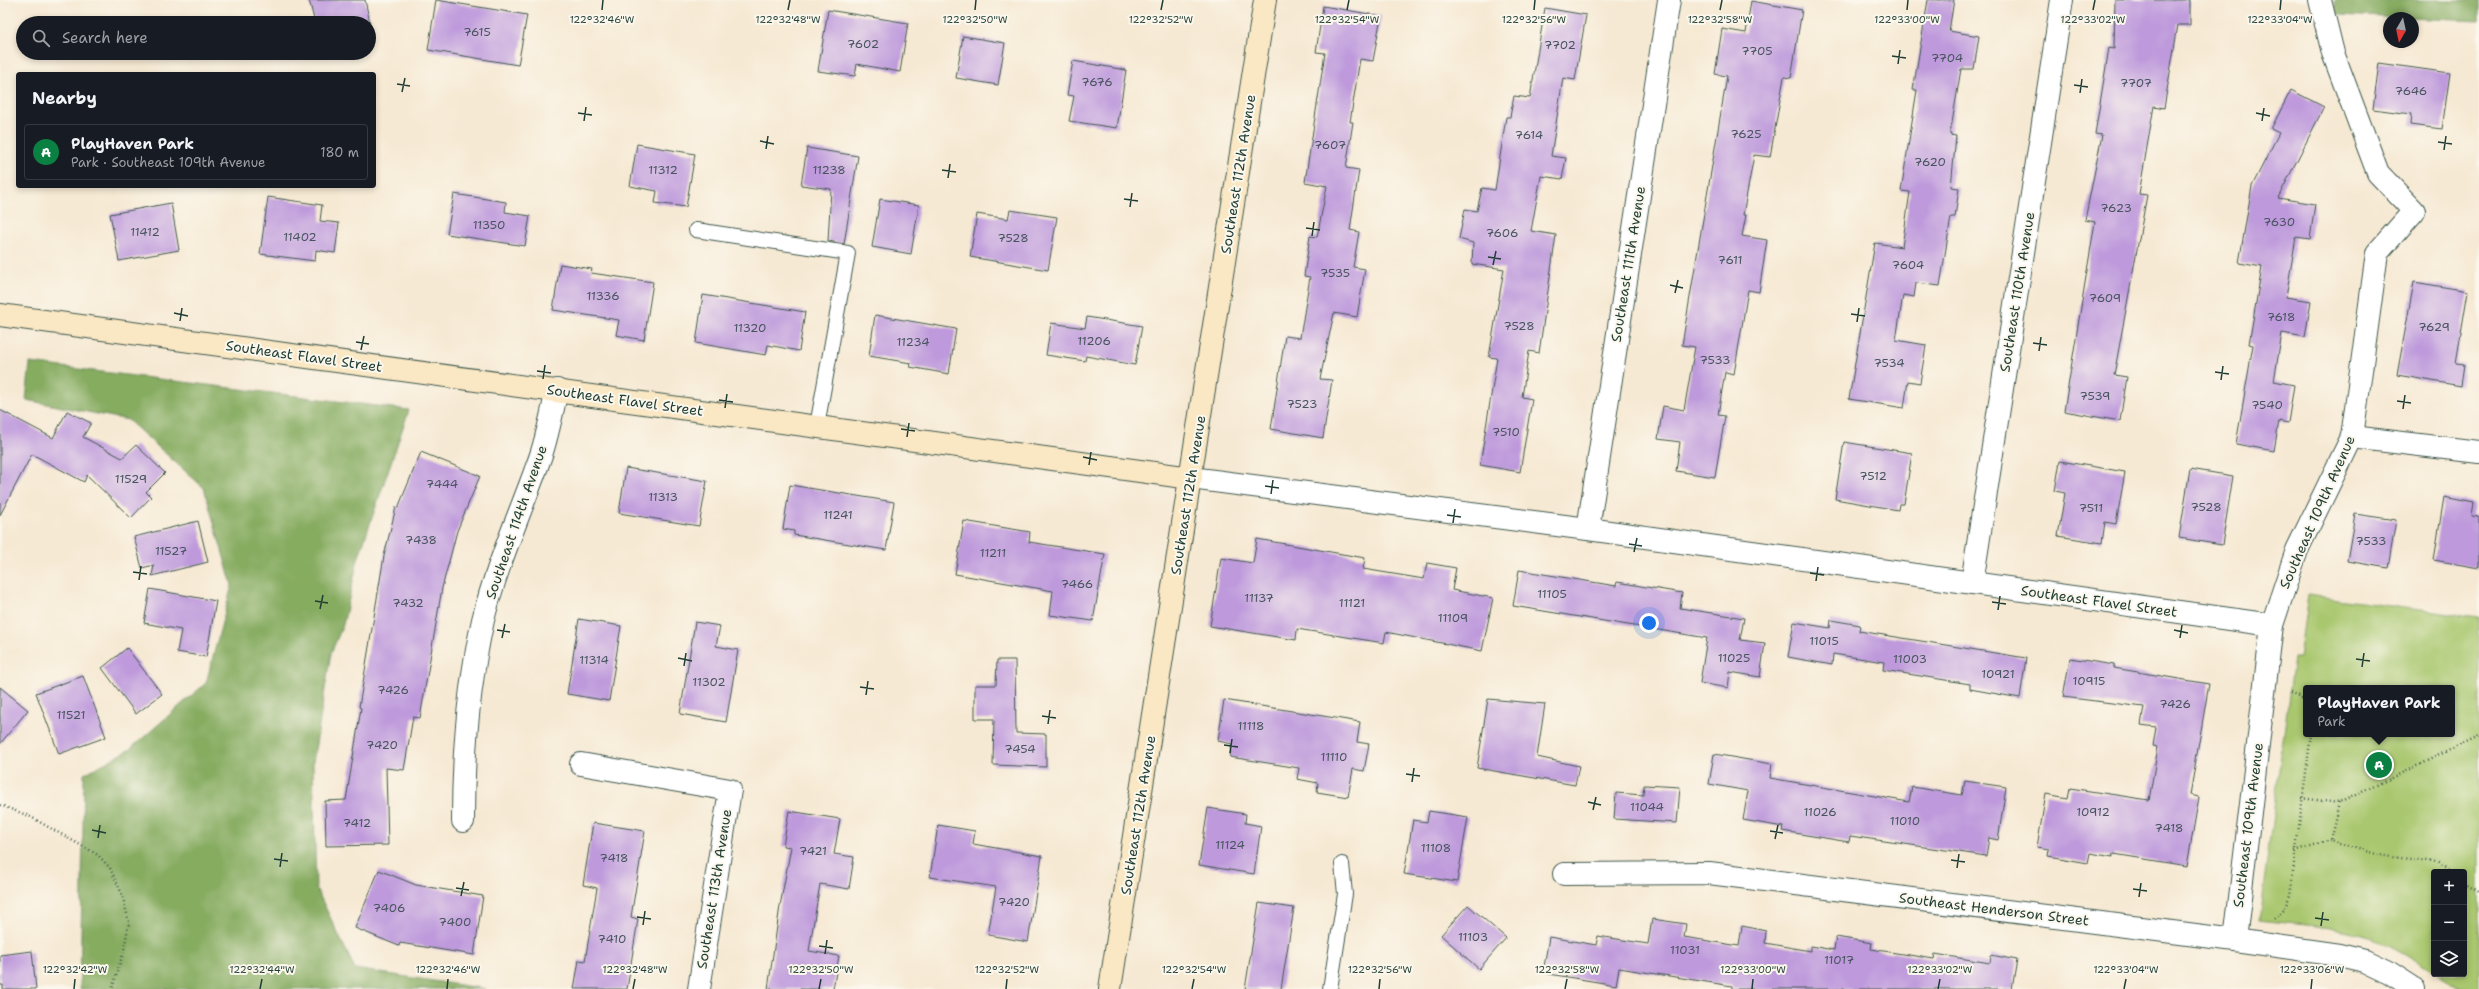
<!DOCTYPE html>
<html lang="en">
<head>
<meta charset="utf-8">
<style>
	:root { --surface:#171b24; --page:#242831; --text:#f1f3f6; --muted:#9ea1a6; --line:#363941; --accent:#0b8043 }
	body { margin:0; font-family:"Shantell Sans",sans-serif; background:var(--page); color:var(--text) }
	.controls { position:absolute; right:12px; bottom:12px; display:grid; overflow:hidden; border-radius:4px; box-shadow:0 2px 6px #0003 }
	.controls button { width:36px; height:36px; display:grid; place-items:center; padding:0; border:0; border-bottom:1px solid var(--line); background:var(--surface); color:var(--text); font:20px sans-serif }
	.compass { position:absolute; left:2383px; top:12px; width:36px; height:36px; border-radius:50%; background:var(--surface); box-shadow:0 2px 6px #0003; rotate:189deg }
	.you { position:absolute; left:1649px; top:623px; width:14px; height:14px; margin:-10px; border:3px solid #fff; border-radius:50%; background:#1a73e8; box-shadow:0 0 0 6px #1a73e833 }
	.badge { display:grid; place-items:center; width:26px; height:26px; border-radius:50%; background:var(--accent); color:#fff; font-size:13px; font-weight:700 }
	.pin { position:absolute; translate:-50% -50%; border:2px solid #fff; box-shadow:0 1px 4px #0006 }
	.popup { position:absolute; left:2303px; top:685px; width:152px; height:52px; box-sizing:border-box; display:grid; place-content:center; border-radius:4px; background:var(--surface); filter:drop-shadow(0 1px 3px #0005); font-size:13px; white-space:nowrap; color:var(--muted) }
	.popup b { font-size:15px; color:var(--text) }
	.popup::after { content:''; position:absolute; left:50%; top:100%; margin-left:-8px; border:8px solid transparent; border-top-color:var(--surface) }
	.list { margin:0; padding:0; list-style:none }
	h2 { display:flex; justify-content:space-between; align-items:center; height:52px; margin:0; padding:0 16px; font-size:17px }
	h2 small { font-size:13px; font-weight:400; color:var(--muted) }
	.list li { display:grid; grid-template-columns:26px 1fr auto; gap:12px; align-items:center; box-sizing:border-box; height:56px; margin:0 8px 8px; padding:0 8px; border:1px solid var(--line); border-radius:4px }
	.list b { display:block; font-size:15px; white-space:nowrap }
	.list p { margin:0; font-size:13px; white-space:nowrap; color:var(--muted) }
	.list em { font-size:13px; font-style:normal; color:var(--muted) }
	.icon { flex:none; width:22px; height:22px; fill:none; stroke:currentColor; stroke-width:2; stroke-linecap:round; stroke-linejoin:round }
	.map { position:relative; flex:none; width:2479px; height:989px; overflow:hidden }
	.search { position:absolute; background:var(--surface); box-shadow:0 2px 6px #0003; left:16px; top:16px; width:360px; height:44px; display:flex; align-items:center; gap:10px; box-sizing:border-box; padding:0 14px; border-radius:22px; color:var(--muted); font-size:15px }
	.panel { position:absolute; background:var(--surface); box-shadow:0 2px 6px #0003; left:16px; top:72px; width:360px; height:116px; border-radius:4px }
	.map>svg:first-child { display:block }
</style>
</head>
<body>
<div class="map">
<svg width="2479" height="989" viewBox="0 0 2479 989">
	<rect width="100%" height="100%" fill="#fbf7ec"/>
	<filter id="ink" filterUnits="userSpaceOnUse"><feTurbulence type="fractalNoise" baseFrequency=".025" numOctaves="2"/><feDisplacementMap in="SourceGraphic" scale="8" xChannelSelector="R" yChannelSelector="G"/><feConvolveMatrix kernelMatrix="1 2 1 2 8 2 1 2 1" color-interpolation-filters="sRGB"/></filter>
	<filter id="wash" filterUnits="userSpaceOnUse"><feTurbulence type="fractalNoise" baseFrequency=".012" numOctaves="4" result="noise"/><feDisplacementMap in="SourceGraphic" scale="16" xChannelSelector="R" yChannelSelector="G"/><feGaussianBlur stdDeviation="0.9" result="paint"/><feColorMatrix in="noise" values="0 0 0 0 0 0 0 0 0 0 0 0 0 0 0 0 0 1.4 0 .05"/><feComposite in="paint" operator="in"/></filter>
	<g filter="url(#wash)">
		<rect width="100%" height="100%" fill="#f6e9d3"/>
		<path fill="#a9c76e" stroke="#648251" fill-rule="evenodd" d="M2308 595 2479 618V989H2462L2437 974H2464V872H2434V972C2414 959 2394 946 2372 938 2337 925 2296 925 2259 920L2294 658H2299ZM2306 688H2452V734H2306Z"/>
		<g fill="#86ac61" stroke="#52744a">
			<path d="M2335 0H2479V21L2336 15Z"/>
			<path d="M30 363 409 410 358 559 343 625 331 653 313 762 316 888 355 969 486 989H80L84 774 129 750 206 683 232 585 204 488 128 420 26 400Z"/>
		</g>
		<g id="blocks">
			<g fill="#be9adc">
				<path d="M309 0H365L370 23H315Z"/>
				<path d="M436 0 527 15 518 65 428 50Z"/>
				<path d="M1928 0H1954L1949 31 1979 36 1974 69H1961L1950 135 1956 136 1951 187 1959 188 1955 217H1951L1940 286 1916 283 1914 297 1903 295 1896 340 1926 345 1920 383 1908 381 1904 408 1849 399 1875 243 1902 247 1910 192 1901 191 1917 90H1913Z"/>
				<path d="M2115 0H2190V25H2178L2164 108 2154 106 2139 194 2147 195 2114 375 2127 377 2120 421 2064 411 2095 222 2085 220 2102 135 2095 134 2109 48 2114 49Z"/>
				<path d="M1751 1 1802 10 1791 78 1784 77 1770 157 1754 155 1743 215H1746L1742 236 1767 240 1759 292 1748 290 1734 374 1725 372 1718 415 1725 416 1715 477 1676 471 1680 442 1658 439 1663 406 1684 410 1695 347 1682 345 1727 76 1715 74 1722 29 1746 33Z"/>
				<path d="M1323 6 1381 16 1373 61 1360 59 1350 122H1353L1346 168 1359 170 1350 230 1359 232 1353 267 1365 269 1357 317 1334 313 1320 379 1332 380 1323 438 1271 429 1285 336 1300 338 1310 277 1304 276 1310 236 1317 237 1327 186 1305 182 1325 53 1316 52Z"/>
				<path d="M1545 8 1586 15 1575 80 1563 78 1551 156 1566 158 1562 179 1541 176 1531 231 1556 235 1539 353 1529 351 1522 397 1532 399 1520 472 1480 465 1497 358 1489 357 1504 269 1472 264 1473 243 1459 239 1465 209 1477 211 1482 188 1495 190 1506 117H1510L1514 96 1530 98Z"/>
				<path d="M828 10 908 23 900 72 857 64 855 76 818 71Z"/>
				<path d="M963 36 1005 43 998 85 956 78Z"/>
				<path d="M1073 61 1126 70 1117 128 1069 121 1074 96 1067 95Z"/>
				<path d="M2379 63 2450 73 2442 129 2410 125 2411 114 2373 109Z"/>
				<path d="M2291 90 2324 107 2278 198 2315 204 2310 239 2296 237 2286 297 2311 301 2305 337 2282 333 2274 381 2294 385 2288 423 2279 421 2274 451 2236 444 2253 345 2249 344 2262 267 2239 263 2252 186 2279 133 2271 129Z"/>
				<path d="M637 144 695 154 686 207 655 203 657 191 630 186Z"/>
				<path d="M807 148 858 156 844 244 828 241 831 189 801 185Z"/>
				<path d="M454 194 506 202 505 212 530 216 525 246 447 234Z"/>
				<path d="M268 197 322 205 320 221 339 223 335 253 316 250 315 261 260 254Z"/>
				<path d="M880 199 919 205 911 254 872 247Z"/>
				<path d="M171 203 179 250 119 261 110 214Z"/>
				<path d="M1010 210 1057 217 1048 270 970 257 977 214 1008 219Z"/>
				<path d="M560 264 592 269 591 273 653 282 644 340 616 335 619 320 553 310Z"/>
				<path d="M2414 282 2468 291 2456 363 2464 364 2461 386 2397 375Z"/>
				<path d="M703 295 805 312 799 351 768 345 766 355 696 343Z"/>
				<path d="M875 315 956 329 949 374 910 367 911 363 869 356Z"/>
				<path d="M1087 317 1142 326 1135 365 1086 356 1085 361 1046 355 1051 323 1085 328Z"/>
				<path d="M0 410 53 438 67 411 91 423 83 437 122 458 136 445 165 473 146 492 151 497 131 518 87 475 84 482 32 454 0 515Z"/>
				<path d="M1844 442 1912 453 1904 504H1899L1898 510 1835 499Z"/>
				<path d="M421 452 480 476 457 531 442 588 420 718 413 717 404 770 386 768 388 845 326 846 325 801 346 800 361 708 359 707 384 556 396 507 398 508Z"/>
				<path d="M2060 461 2125 472 2116 524 2105 522 2102 543 2058 536 2065 493 2055 491Z"/>
				<path d="M626 468 707 481 699 526 619 513Z"/>
				<path d="M2190 469 2233 476 2222 545 2179 538Z"/>
				<path d="M790 485 894 502 886 550 794 535V531L783 529Z"/>
				<path d="M2444 497 2474 503 2472 515 2479 516V568L2434 560Z"/>
				<path d="M2355 514 2396 520 2388 568 2347 561Z"/>
				<path d="M198 521 208 562 152 576 154 565 142 568 134 537Z"/>
				<path d="M964 521 1030 532 1029 542 1105 554 1093 621 1050 615 1053 591 955 574Z"/>
				<path d="M1257 539 1365 558 1363 569 1424 579 1427 563 1456 568 1452 590 1493 598 1482 651 1386 632 1384 643 1297 629 1296 640 1210 626 1221 558 1253 563Z"/>
				<path d="M1519 570 1616 586 1617 582 1682 593 1680 608 1744 618 1740 640 1765 643 1760 677 1730 672 1728 688 1700 683 1707 638 1513 606Z"/>
				<path d="M150 589 216 601 206 657 177 652 181 630 144 623Z"/>
				<path d="M579 619 621 626 609 701 567 694Z"/>
				<path d="M1831 620 1860 625 1859 631 2026 658 2020 698 1970 689V684L1883 670 1884 662 1833 654 1832 665 1788 657 1794 622 1830 628Z"/>
				<path d="M695 622 720 626 716 646 738 650 726 722 680 714Z"/>
				<path d="M127 648 162 694 136 714 102 668Z"/>
				<path d="M2070 658 2114 665V668L2209 684 2190 795 2199 797 2187 866 2114 854 2113 857 2090 853 2088 863 2048 856 2049 849 2037 847 2046 794 2068 798 2070 788 2149 800 2158 747 2153 746 2156 727 2141 725 2144 707 2063 697Z"/>
				<path d="M997 660H1015L1016 733 1046 734V767L993 765 994 719H975V685H996Z"/>
				<path d="M83 676 106 737 59 754 36 693Z"/>
				<path d="M0 687 28 710 0 744Z"/>
				<path d="M1488 699 1545 704 1537 757 1579 766 1575 785 1477 768Z"/>
				<path d="M1224 700 1360 722 1357 742 1369 744 1364 771 1353 769 1348 797 1317 792 1318 783 1297 779 1299 768 1230 757 1232 744 1218 741Z"/>
				<path d="M1714 754 1772 764 1770 778 1909 802 1912 787 1962 795 1965 781 2006 787 1998 840 1989 838 1986 856 1850 836 1849 842 1782 831 1783 827 1743 820 1748 791 1709 784Z"/>
				<path d="M1644 785 1680 787 1677 823 1614 819 1616 793 1643 795Z"/>
				<path d="M1208 808 1246 814 1245 823 1261 826 1254 874 1199 865Z"/>
				<path d="M789 811 840 819 834 854 854 857 849 889 820 884 809 951 839 956 833 989H768L780 906 791 847 783 846Z"/>
				<path d="M1429 811 1468 817 1457 882 1404 874 1413 820 1427 822Z"/>
				<path d="M593 823 645 831 631 917 638 919 627 989H574L579 960 585 961 597 888 583 885Z"/>
				<path d="M938 825 975 831 973 844 1042 856 1028 942 988 935 996 887 930 877Z"/>
				<path d="M379 870 416 885 483 896 474 955 400 943 399 946 355 928Z"/>
				<path d="M1259 903 1294 908 1281 989H1245Z"/>
				<path d="M1468 905 1506 938 1479 969 1441 935Z"/>
				<path d="M1652 919 1686 924 1684 937 1739 946 1742 926 1766 931 1765 943 1810 951V946L1834 950 1836 937 1872 943 1871 949 1934 959 1935 954 1990 963 1991 955 2017 960 2012 989H1732V986L1619 968 1616 985 1543 973 1549 937 1596 945 1598 936 1648 944Z"/>
				<path d="M32 951 36 989H3V985H0V955Z"/>
			</g>
		</g>
	</g>
	<g filter="url(#ink)">
		<use href="#blocks" fill-opacity="0" stroke="#3f574c" stroke-width="1"/>
		<g fill="none" stroke-linecap="round" stroke-linejoin="round">
			<defs>
				<g id="lane">
					<path d="M696 230 848 253 817 426"/>
					<path d="M1330 989 1345 894 1342 864"/>
				</g>
				<g id="street">
					<path d="M2352 437 2479 452"/>
					<path d="M1191 478 1588 529 2272 625"/>
					<path d="M1588 529 1669 0"/>
					<path d="M1972 583 2062 0"/>
					<path d="M581 764 730 790 699 989"/>
					<path d="M463 821C463 753 468 687 483 620 497 563 522 510 541 455 548 434 552 412 557 390"/>
					<path d="M1564 874 1709 873 2235 940 2339 955 2365 961 2390 973 2415 989"/>
					<path d="M2235 940 2272 625 2297 550 2352 437 2377 253 2414 211 2378 173 2333 53 2320 0"/>
				</g>
				<g id="secondary">
					<path d="M0 315 1191 478"/>
					<path d="M1110 989 1265 0"/>
				</g>
			</defs>
			<use href="#lane" stroke="#3f574c" stroke-width="16"/>
			<use href="#street" stroke="#3f574c" stroke-width="24"/>
			<use href="#secondary" stroke="#3f574c" stroke-width="24"/>
			<g stroke="#3f574c" stroke-width="2.5" stroke-dasharray="1 3" stroke-linecap="butt">
				<path d="M2291 692 2299 696 2306 703"/>
				<path d="M2301 798 2339 803 2479 736"/>
				<path d="M2339 803 2330 840C2350 846 2371 854 2392 857 2412 860 2435 858 2451 872"/>
				<path d="M0 805 29 816 98 855 110 868 122 894 129 922 124 950 112 989"/>
				<path d="M2295 851 2330 840"/>
				<path d="M2464 883 2479 892"/>
				<path d="M2274 919 2284 910 2290 895 2311 734"/>
			</g>
			<use href="#lane" stroke="#fff" stroke-width="14"/>
			<use href="#street" stroke="#fff" stroke-width="22"/>
			<use href="#secondary" stroke="#fae7c3" stroke-width="22"/>
		</g>
	</g>
	<path fill="none" stroke="#1f3d34" stroke-width="1.5" d="M602 10 603 0M788 10 790 0M975 10 976 0M1161 10 1163 0M1347 10 1349 0M1534 10 1535 0M1720 10 1722 0M1907 10 1908 0M2093 10 2095 0M2280 10 2281 0M1892 56 1906 58M1898 64 1900 50M397 84 410 86M2074 85 2088 87M402 92 405 78M2080 93 2082 79M578 113 592 115M2256 113 2270 116M584 121 586 107M2262 121 2264 108M760 141 774 144M2438 142 2452 144M766 149 768 136M2444 150 2446 136M942 170 956 172M948 178 950 164M1124 199 1138 201M1130 207 1132 193M1306 228 1320 230M1312 236 1314 222M1488 257 1501 259M1493 265 1496 251M1670 285 1683 288M1675 293 1678 280M174 313 188 316M1851 314 1865 316M180 321 182 308M1857 322 1859 308M356 342 369 344M2033 343 2047 345M361 350 364 336M2039 351 2041 337M537 371 551 373M2215 372 2229 374M543 379 545 365M2221 380 2223 366M719 400 733 402M2397 401 2411 403M725 408 727 394M2403 409 2405 395M901 429 915 431M907 437 909 423M1083 457 1097 460M1089 465 1091 452M1265 486 1279 488M1271 494 1273 480M1447 515 1461 517M1453 523 1455 509M1629 544 1642 546M1634 552 1637 538M133 572 147 574M1810 573 1824 575M139 580 141 566M1816 581 1818 567M315 601 328 603M1992 602 2006 604M320 609 323 595M1998 610 2000 596M497 630 510 632M2174 630 2188 633M502 638 505 624M2180 638 2182 625M678 658 692 661M2356 659 2370 661M684 666 686 653M2362 667 2364 653M860 687 874 689M866 695 868 681M1042 716 1056 718M1048 724 1050 710M1224 745 1238 747M1230 753 1232 739M1406 774 1420 776M1412 782 1414 768M1588 802 1601 805M1593 810 1596 797M92 830 106 833M1770 831 1783 833M98 838 100 825M1775 839 1778 825M274 859 288 861M1951 860 1965 862M280 867 282 853M1957 868 1959 854M456 888 469 890M2133 889 2147 891M461 896 464 882M2139 897 2141 883M637 917 651 919M2315 918 2329 920M643 925 645 911M2321 926 2323 912M819 946 833 948M825 954 827 940M74 989 75 979M260 989 262 979M447 989 448 979M633 989 635 979M819 989 821 979M1006 989 1007 979M1192 989 1194 979M1379 989 1380 979M1565 989 1567 979M1752 989 1753 979M1938 989 1940 979M2124 989 2126 979M2311 989 2312 979"/>
	<g text-anchor="middle" stroke-width="4" stroke-linejoin="round" paint-order="stroke">
		<g font-size="12" fill="#47545e">
			<text x="477" y="36">7615</text>
			<text x="863" y="48">7602</text>
			<text x="1560" y="49">7702</text>
			<text x="1757" y="55">7705</text>
			<text x="1947" y="62">7704</text>
			<text x="1097" y="86">7676</text>
			<text x="2136" y="87">7707</text>
			<text x="2411" y="95">7646</text>
			<text x="1746" y="138">7625</text>
			<text x="1529" y="139">7614</text>
			<text x="1330" y="149">7607</text>
			<text x="1930" y="166">7620</text>
			<text x="663" y="174">11312</text>
			<text x="829" y="174">11238</text>
			<text x="2116" y="212">7623</text>
			<text x="2279" y="226">7630</text>
			<text x="489" y="229">11350</text>
			<text x="145" y="236">11412</text>
			<text x="1502" y="237">7606</text>
			<text x="300" y="241">11402</text>
			<text x="1013" y="242">7528</text>
			<text x="1730" y="264">7611</text>
			<text x="1908" y="269">7604</text>
			<text x="1335" y="277">7535</text>
			<text x="603" y="300">11336</text>
			<text x="2105" y="302">7609</text>
			<text x="2281" y="321">7618</text>
			<text x="1519" y="330">7528</text>
			<text x="2434" y="331">7629</text>
			<text x="750" y="332">11320</text>
			<text x="1094" y="345">11206</text>
			<text x="913" y="346">11234</text>
			<text x="1715" y="364">7533</text>
			<text x="1889" y="367">7534</text>
			<text x="2095" y="400">7539</text>
			<text x="1302" y="408">7523</text>
			<text x="2267" y="409">7540</text>
			<text x="1506" y="436">7510</text>
			<text x="1873" y="480">7512</text>
			<text x="131" y="483">11529</text>
			<text x="442" y="488">7444</text>
			<text x="663" y="501">11313</text>
			<text x="2206" y="511">7528</text>
			<text x="2091" y="512">7511</text>
			<text x="838" y="519">11241</text>
			<text x="421" y="544">7438</text>
			<text x="2371" y="545">7533</text>
			<text x="171" y="555">11527</text>
			<text x="993" y="557">11211</text>
			<text x="1077" y="588">7466</text>
			<text x="1552" y="598">11105</text>
			<text x="1259" y="602">11137</text>
			<text x="408" y="607">7432</text>
			<text x="1352" y="607">11121</text>
			<text x="1453" y="622">11109</text>
			<text x="1824" y="645">11015</text>
			<text x="1734" y="662">11025</text>
			<text x="1910" y="663">11003</text>
			<text x="594" y="664">11314</text>
			<text x="1998" y="678">10921</text>
			<text x="2089" y="685">10915</text>
			<text x="709" y="686">11302</text>
			<text x="393" y="694">7426</text>
			<text x="2175" y="708">7426</text>
			<text x="71" y="719">11521</text>
			<text x="1251" y="730">11118</text>
			<text x="382" y="749">7420</text>
			<text x="1020" y="753">7454</text>
			<text x="1334" y="761">11110</text>
			<text x="1647" y="811">11044</text>
			<text x="1820" y="816">11026</text>
			<text x="2093" y="816">10912</text>
			<text x="1905" y="825">11010</text>
			<text x="357" y="827">7412</text>
			<text x="2169" y="832">7418</text>
			<text x="1230" y="849">11124</text>
			<text x="1436" y="852">11108</text>
			<text x="813" y="855">7421</text>
			<text x="614" y="862">7418</text>
			<text x="1014" y="906">7420</text>
			<text x="389" y="912">7406</text>
			<text x="455" y="926">7400</text>
			<text x="1473" y="941">11103</text>
			<text x="612" y="943">7410</text>
			<text x="1685" y="954">11031</text>
			<text x="1839" y="964">11017</text>
		</g>
		<g font-size="14" fill="#1f3d34" stroke="#fbf7ec">
			<text transform="translate(1238 174) rotate(-81)" y="5">Southeast 112th Avenue</text>
			<text transform="translate(1628 264) rotate(-81)" y="5">Southeast 111th Avenue</text>
			<text transform="translate(2017 292) rotate(-81)" y="5">Southeast 110th Avenue</text>
			<text transform="translate(304 356) rotate(8)" y="5">Southeast Flavel Street</text>
			<text transform="translate(625 400) rotate(8)" y="5">Southeast Flavel Street</text>
			<text transform="translate(1188 495) rotate(-81)" y="5">Southeast 112th Avenue</text>
			<text transform="translate(2317 512) rotate(-66)" y="5">Southeast 109th Avenue</text>
			<text transform="translate(516 522) rotate(-71)" y="5">Southeast 114th Avenue</text>
			<text transform="translate(2099 601) rotate(8)" y="5">Southeast Flavel Street</text>
			<text transform="translate(1138 815) rotate(-81)" y="5">Southeast 112th Avenue</text>
			<text transform="translate(2248 825) rotate(-83)" y="5">Southeast 109th Avenue</text>
			<text transform="translate(714 889) rotate(-81)" y="5">Southeast 113th Avenue</text>
			<text transform="translate(1994 909) rotate(7)" y="5">Southeast Henderson Street</text>
		</g>
	</g>
	<g font-size="10" text-anchor="middle" fill="#1f3d34" stroke="#fbf7ec" stroke-width="4" stroke-linejoin="round" paint-order="stroke">
		<text x="602" y="23">122°32'46"W</text>
		<text x="788" y="23">122°32'48"W</text>
		<text x="975" y="23">122°32'50"W</text>
		<text x="1161" y="23">122°32'52"W</text>
		<text x="1347" y="23">122°32'54"W</text>
		<text x="1534" y="23">122°32'56"W</text>
		<text x="1720" y="23">122°32'58"W</text>
		<text x="1907" y="23">122°33'00"W</text>
		<text x="2093" y="23">122°33'02"W</text>
		<text x="2280" y="23">122°33'04"W</text>
		<text x="75" y="973">122°32'42"W</text>
		<text x="262" y="973">122°32'44"W</text>
		<text x="448" y="973">122°32'46"W</text>
		<text x="635" y="973">122°32'48"W</text>
		<text x="821" y="973">122°32'50"W</text>
		<text x="1007" y="973">122°32'52"W</text>
		<text x="1194" y="973">122°32'54"W</text>
		<text x="1380" y="973">122°32'56"W</text>
		<text x="1567" y="973">122°32'58"W</text>
		<text x="1753" y="973">122°33'00"W</text>
		<text x="1940" y="973">122°33'02"W</text>
		<text x="2126" y="973">122°33'04"W</text>
		<text x="2312" y="973">122°33'06"W</text>
	</g>
</svg>
<div class="controls">
<button>+</button>
<button>−</button>
<button><svg class="icon" aria-label="layers" viewBox="0 0 24 24"><path d="M12 4l9 5-9 5-9-5zM3 14l9 5 9-5"/></svg></button>
</div>
<svg class="compass" viewBox="-18 -18 36 36"><path d="M0-13l5 13h-10z" fill="#e53935"/><path d="M0 13l5-13h-10z" fill="#9ea1a6"/></svg>
<div class="you"></div>
<div class="pin badge" style="left:2379px;top:765px">A</div>
<div class="popup"><b>PlayHaven Park</b>Park</div>
<div class="search"><svg class="icon" aria-label="search" viewBox="0 0 24 24"><circle cx="10" cy="10" r="6"/><path d="M15 15l6 6"/></svg>Search here</div>
<section class="panel">
<h2>Nearby<small></small></h2>
<ul class="list">
<li><span class="badge">A</span><div><b>PlayHaven Park</b><p>Park · Southeast 109th Avenue</p></div><em>180 m</em></li>
</ul>
</section>
</div>
</body>
</html>
